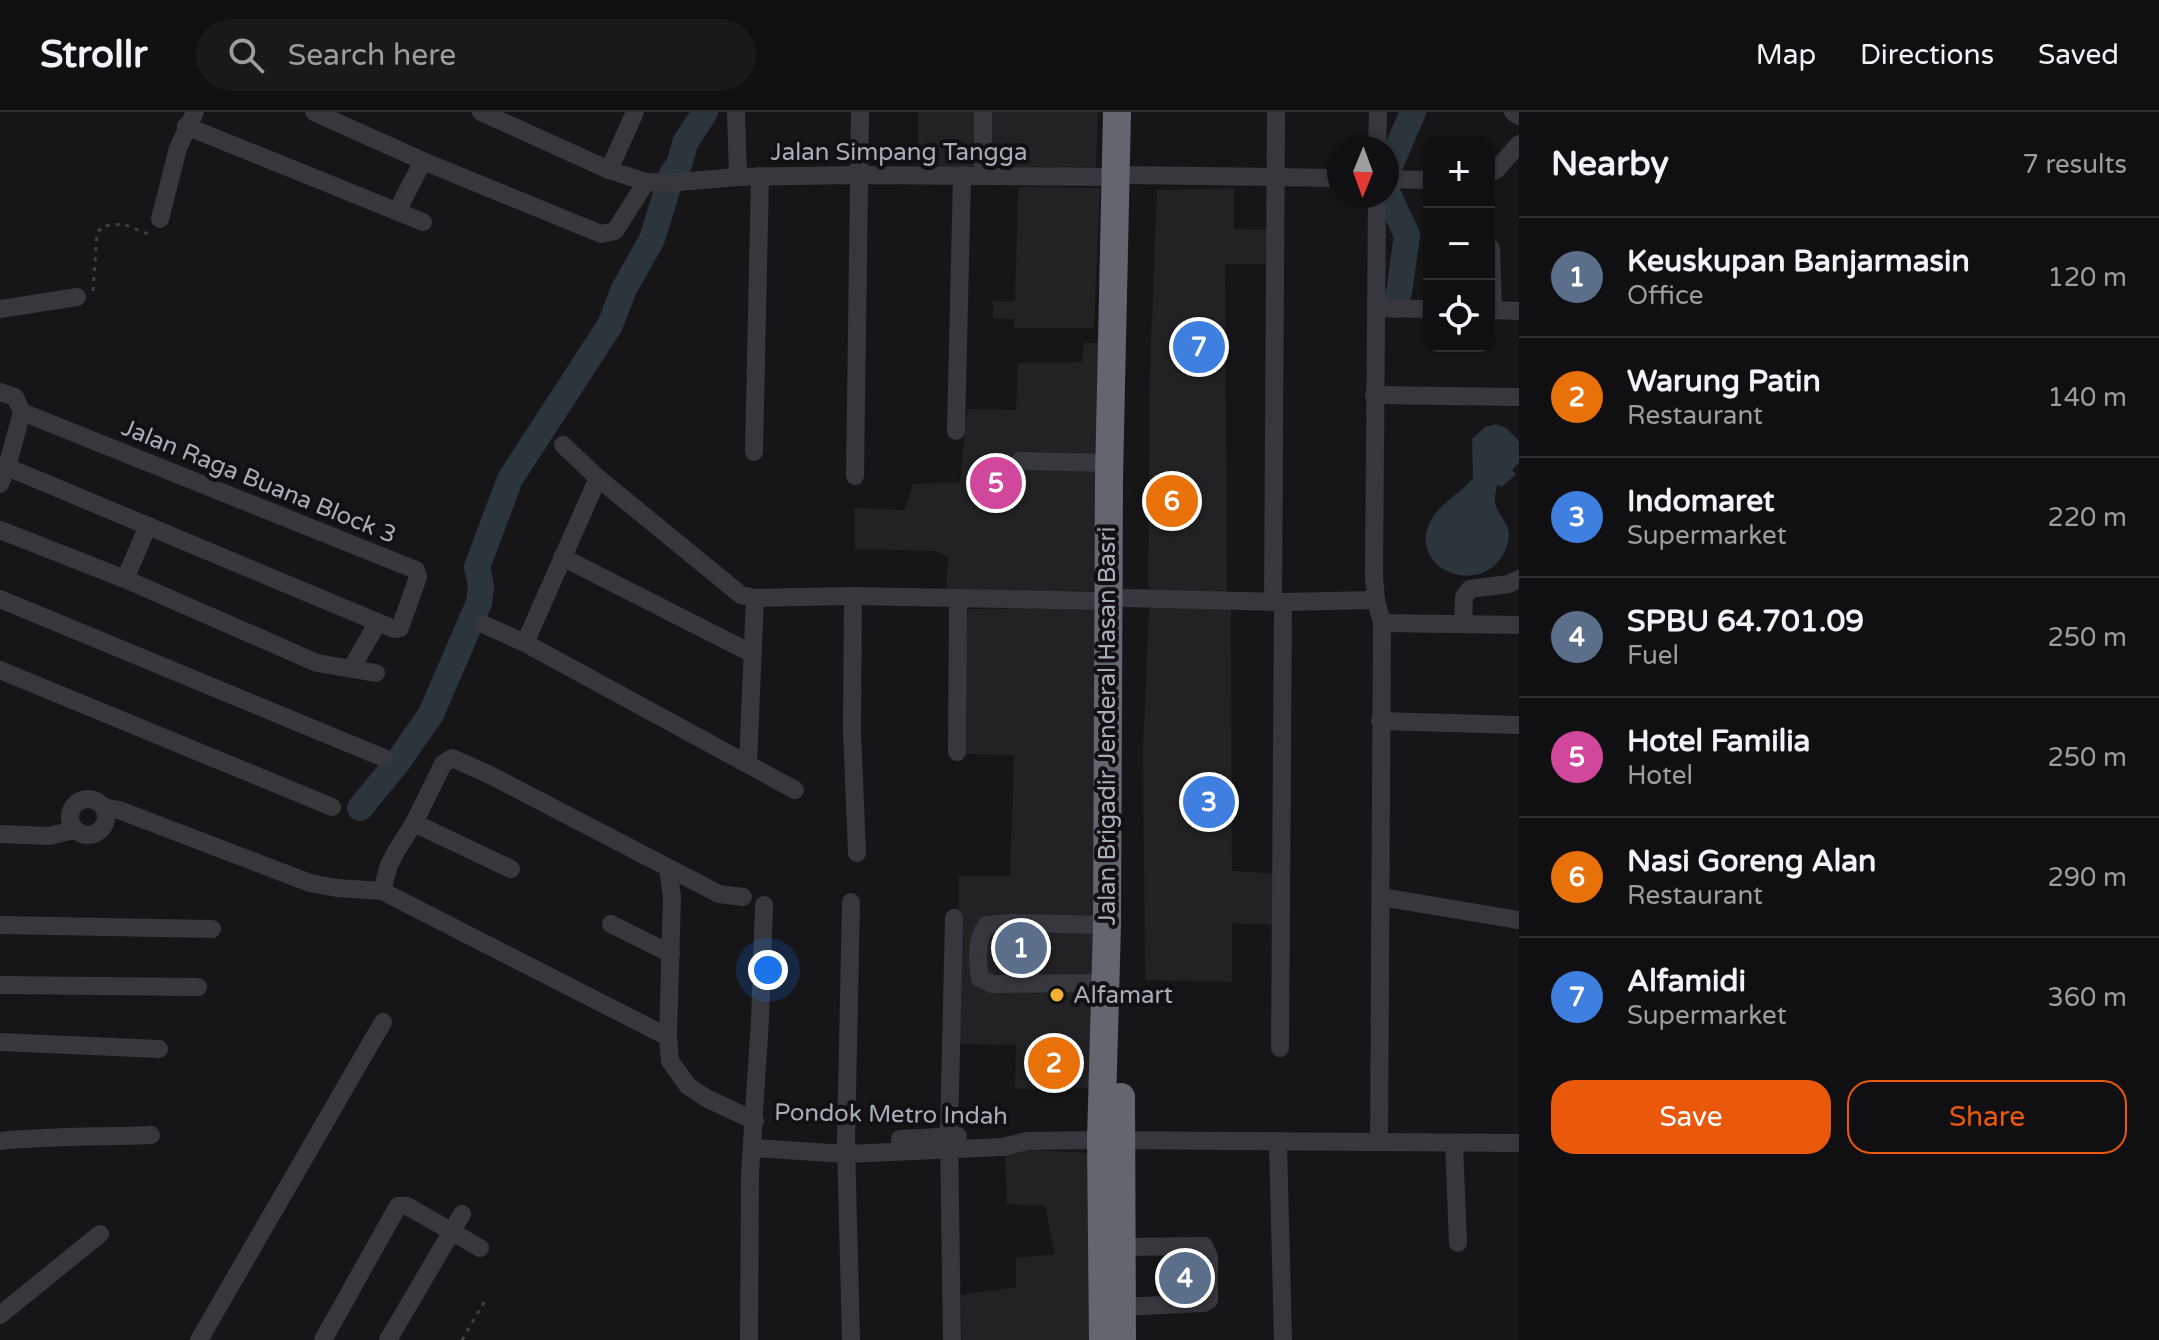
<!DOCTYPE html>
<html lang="en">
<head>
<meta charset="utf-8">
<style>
	:root { --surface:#101012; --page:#19191b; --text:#f1f3f6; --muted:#9c9d9f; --line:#303032; --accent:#ea580c }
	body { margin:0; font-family:"Varela Round",sans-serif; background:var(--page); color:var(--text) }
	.controls { position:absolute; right:24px; top:24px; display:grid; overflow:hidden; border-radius:16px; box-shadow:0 2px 6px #0004 }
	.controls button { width:72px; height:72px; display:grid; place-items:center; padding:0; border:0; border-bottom:2px solid var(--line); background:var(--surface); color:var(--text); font:40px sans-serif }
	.compass { position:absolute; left:1327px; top:24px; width:72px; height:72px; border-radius:50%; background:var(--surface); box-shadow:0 2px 6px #0004; rotate:181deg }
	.you { position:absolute; left:768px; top:858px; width:28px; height:28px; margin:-20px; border:6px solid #fff; border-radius:50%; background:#1a73e8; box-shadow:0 0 0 12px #1a73e833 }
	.badge { display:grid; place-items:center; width:52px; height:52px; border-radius:50%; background:var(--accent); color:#fff; font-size:26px; font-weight:700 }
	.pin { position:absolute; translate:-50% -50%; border:4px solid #fff; box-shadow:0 2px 8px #0006 }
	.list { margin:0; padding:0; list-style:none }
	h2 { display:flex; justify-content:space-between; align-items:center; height:104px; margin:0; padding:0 32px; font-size:34px }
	h2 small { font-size:26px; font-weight:400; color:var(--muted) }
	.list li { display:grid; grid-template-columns:52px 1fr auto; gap:24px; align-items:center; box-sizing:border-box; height:120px; padding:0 32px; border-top:2px solid var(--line) }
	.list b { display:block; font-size:30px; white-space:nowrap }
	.list p { margin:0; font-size:26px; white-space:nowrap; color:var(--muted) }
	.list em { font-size:26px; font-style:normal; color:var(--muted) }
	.actions { display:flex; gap:16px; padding:24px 32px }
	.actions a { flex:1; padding:18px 0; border:2px solid var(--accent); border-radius:24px; text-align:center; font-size:28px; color:var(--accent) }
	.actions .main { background:var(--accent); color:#fff }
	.icon { flex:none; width:44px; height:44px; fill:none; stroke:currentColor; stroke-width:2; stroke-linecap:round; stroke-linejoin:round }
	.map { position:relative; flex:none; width:1519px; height:1228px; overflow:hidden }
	header { display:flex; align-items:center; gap:48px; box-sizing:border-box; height:112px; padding:0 40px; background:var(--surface); border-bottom:2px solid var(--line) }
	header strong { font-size:38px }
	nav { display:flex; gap:44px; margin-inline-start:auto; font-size:28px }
	.search { width:560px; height:72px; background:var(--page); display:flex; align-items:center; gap:20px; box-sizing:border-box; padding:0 28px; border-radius:44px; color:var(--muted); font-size:30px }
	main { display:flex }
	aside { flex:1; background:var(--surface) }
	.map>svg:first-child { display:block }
</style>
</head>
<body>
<header>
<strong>Strollr</strong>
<div class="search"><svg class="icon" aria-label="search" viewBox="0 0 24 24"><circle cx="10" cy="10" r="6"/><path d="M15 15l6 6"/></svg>Search here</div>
<nav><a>Map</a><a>Directions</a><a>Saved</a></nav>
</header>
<main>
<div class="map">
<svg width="1519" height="1228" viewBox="0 0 1519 1228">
	<rect width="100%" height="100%" fill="#161618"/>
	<g fill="#222225">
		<path d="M918 0H1098L1096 60 918 59Z"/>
		<path d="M1018 75 1100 76 1094 216H1014V207L993 206V189L1015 190Z"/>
		<path d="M1234 76V117L1276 118V152H1225L1227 481 1154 482 1148 473 1150 257 1157 78Z"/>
		<path d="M1084 231H1104L1094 478 966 483 946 479 948 445 937 439 855 437 854 396 904 398 913 372 960 370 967 297 1016 298 1018 251 1082 250Z"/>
		<path d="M1152 493 1231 496 1232 759 1279 762 1277 813 1232 811V870L1145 868 1143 637 1149 498Z"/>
		<path d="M1092 496 1095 499 1096 827 1090 976 1015 977 1016 933 959 932V764H1010L1014 643 964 642 962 505 969 497Z"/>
		<path d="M1005 1037 1092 1041 1100 1228H962L961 1183 1016 1175V1146L1055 1142 1045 1094 1007 1092Z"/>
	</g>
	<path fill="#2c353c" d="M1496 312 1506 316 1519 329V351L1512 358 1516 363 1501 375 1497 372C1497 377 1494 385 1495 390 1497 405 1513 412 1508 430 1492 490 1406 461 1430 410 1439 391 1460 383 1473 366L1472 327 1485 315Z"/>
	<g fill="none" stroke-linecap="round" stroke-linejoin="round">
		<g stroke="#2c353c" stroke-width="26">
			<path d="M1387 60 1413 0"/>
			<path d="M1387 80 1407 123 1399 181 1394 193"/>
			<path d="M360 696 397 651 431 602 479 491 481 474 477 455 510 367 610 213 624 177 652 127 672 62 679 53 685 31 705 0"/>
		</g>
		<g stroke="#3d3f44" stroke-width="3" stroke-dasharray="4 6" stroke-linecap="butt">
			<path d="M93 179 97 121 103 114 123 112 148 122 153 120"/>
			<path d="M462 1228 487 1185"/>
		</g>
		<g stroke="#37383d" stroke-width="18">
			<path d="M314 0 423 49 601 122 615 119 646 70"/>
			<path d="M481 0 609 58 646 70 665 71 738 65 858 63 1115 65"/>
			<path d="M736 0 738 65"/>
			<path d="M983 0V63"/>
			<path d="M1513 0 1519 4"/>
			<path d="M186 14 423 110"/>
			<path d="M1377 36 1378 0"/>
			<path d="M609 58 635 0"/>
			<path d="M1489 62 1497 57 1519 32"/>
			<path d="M1130 63 1339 66"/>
			<path d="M1387 67 1429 68"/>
			<path d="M1377 84 1374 464 1376 488 1382 511 1379 1030"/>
			<path d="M397 99 423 49"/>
			<path d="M160 107 178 36 195 0"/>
			<path d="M1491 136 1493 198"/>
			<path d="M1377 196 1429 197"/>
			<path d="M0 197 77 185"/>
			<path d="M1489 198 1519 199"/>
			<path d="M0 280 15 285 22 300 7 355 0 372"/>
			<path d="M1374 283 1519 285"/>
			<path d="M956 319 962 63"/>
			<path d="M563 333 598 366 741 483 755 486 748 652"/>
			<path d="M754 340 760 64"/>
			<path d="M1020 349 1109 351"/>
			<path d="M7 355 394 517 400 516 418 465 416 458 22 300"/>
			<path d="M855 364 860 0"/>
			<path d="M0 418 125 467 317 551 376 561"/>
			<path d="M562 445 753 542"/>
			<path d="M125 467 148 414"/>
			<path d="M853 484 852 618 857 741"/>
			<path d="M755 486 853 484 1108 489"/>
			<path d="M1125 486 1283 490 1376 488"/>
			<path d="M0 487 384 646"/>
			<path d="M1273 490 1276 0"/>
			<path d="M1382 511 1519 513"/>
			<path d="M1463 512 1464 485 1470 477 1509 472 1519 467"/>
			<path d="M485 513 525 531 795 678"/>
			<path d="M525 531 598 366"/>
			<path d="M351 557 378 510"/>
			<path d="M0 558 332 695"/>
			<path d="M1380 609 1519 613"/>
			<path d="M957 640 958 487"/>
			<circle cx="88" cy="705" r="18"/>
			<path d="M104 695 119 698 310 771 337 776 382 779 668 925"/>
			<path d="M414 711 511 757"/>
			<path d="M0 722 49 724 74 718"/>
			<path d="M668 757 672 784 668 925 670 949 688 974 706 986 755 1009"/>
			<path d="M382 779 389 753 397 738 414 711 443 652 452 646 488 662 719 782 743 785"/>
			<path d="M1381 785 1519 808"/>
			<path d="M611 812 671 842"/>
			<path d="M0 813 212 817"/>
			<path d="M1106 871 992 872 980 866C977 850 976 825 987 813L1012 811 1107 813"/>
			<path d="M0 873 198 875"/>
			<path d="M0 930 159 937"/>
			<path d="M1280 936 1283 490"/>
			<path d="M900 1027 958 1024"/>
			<path d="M0 1029C50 1024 101 1025 151 1023"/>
			<path d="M1278 1031 1283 1228"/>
			<path d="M1454 1031 1458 1131"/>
			<path d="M753 1036 846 1042 1003 1035 1027 1029 1101 1028 1519 1031"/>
			<path d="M1122 1135 1204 1134 1209 1145V1188L1204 1191 1122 1195"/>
			<path d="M0 1203 100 1122"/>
			<path d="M199 1228 383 910"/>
			<path d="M323 1228 398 1094H407L480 1136"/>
			<path d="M388 1228 462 1102"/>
			<path d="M749 1228 750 1062 760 908 764 793"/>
			<path d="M851 1228 846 1030 851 790"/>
			<path d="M952 1228 949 1023 954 806"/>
		</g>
		<g stroke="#63666e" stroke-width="28">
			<path d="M1121 985 1122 1228"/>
			<path d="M1103 1228 1101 1028 1107 813 1109 366 1117 0"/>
		</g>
	</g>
	<circle fill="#f2b134" stroke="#111113" stroke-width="3" cx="1057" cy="883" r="8"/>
	<g text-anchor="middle" stroke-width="8" stroke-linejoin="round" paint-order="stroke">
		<g font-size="24" fill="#a8adb8" stroke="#111113">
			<text x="899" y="48">Jalan Simpang Tangga</text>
			<text transform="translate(259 369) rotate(22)" y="8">Jalan Raga Buana Block 3</text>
			<text transform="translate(1107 614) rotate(-90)" y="8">Jalan Brigadir Jenderal Hasan Basri</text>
			<text transform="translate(891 1002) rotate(1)" y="8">Pondok Metro Indah</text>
		</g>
		<g font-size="24" fill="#a8adb8" stroke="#111113" text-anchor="start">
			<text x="1073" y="891">Alfamart</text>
		</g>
	</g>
</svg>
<div class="controls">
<button>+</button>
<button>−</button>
<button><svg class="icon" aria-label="locate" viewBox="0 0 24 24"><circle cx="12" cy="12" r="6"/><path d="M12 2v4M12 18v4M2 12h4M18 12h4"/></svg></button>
</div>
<svg class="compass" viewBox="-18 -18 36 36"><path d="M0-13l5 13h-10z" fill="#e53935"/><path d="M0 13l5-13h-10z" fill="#9c9d9f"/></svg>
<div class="you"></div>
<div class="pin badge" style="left:1021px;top:836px;background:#5c6f8a">1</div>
<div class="pin badge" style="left:1054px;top:951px;background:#e8710a">2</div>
<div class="pin badge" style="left:1209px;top:690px;background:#3f7fe0">3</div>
<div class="pin badge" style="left:1185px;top:1166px;background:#5c6f8a">4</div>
<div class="pin badge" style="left:996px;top:371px;background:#d1479c">5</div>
<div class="pin badge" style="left:1172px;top:389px;background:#e8710a">6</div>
<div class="pin badge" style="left:1199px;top:235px;background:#3f7fe0">7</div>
</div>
<aside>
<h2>Nearby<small>7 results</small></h2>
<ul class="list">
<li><span class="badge" style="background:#5c6f8a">1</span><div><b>Keuskupan Banjarmasin</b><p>Office</p></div><em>120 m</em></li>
<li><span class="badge" style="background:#e8710a">2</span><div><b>Warung Patin</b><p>Restaurant</p></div><em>140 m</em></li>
<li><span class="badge" style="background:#3f7fe0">3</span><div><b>Indomaret</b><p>Supermarket</p></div><em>220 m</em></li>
<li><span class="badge" style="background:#5c6f8a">4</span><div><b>SPBU 64.701.09</b><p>Fuel</p></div><em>250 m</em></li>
<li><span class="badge" style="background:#d1479c">5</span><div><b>Hotel Familia</b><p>Hotel</p></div><em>250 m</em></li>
<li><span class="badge" style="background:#e8710a">6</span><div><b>Nasi Goreng Alan</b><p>Restaurant</p></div><em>290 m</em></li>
<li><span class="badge" style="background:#3f7fe0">7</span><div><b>Alfamidi</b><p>Supermarket</p></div><em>360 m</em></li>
</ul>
<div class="actions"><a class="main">Save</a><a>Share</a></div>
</aside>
</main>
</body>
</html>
